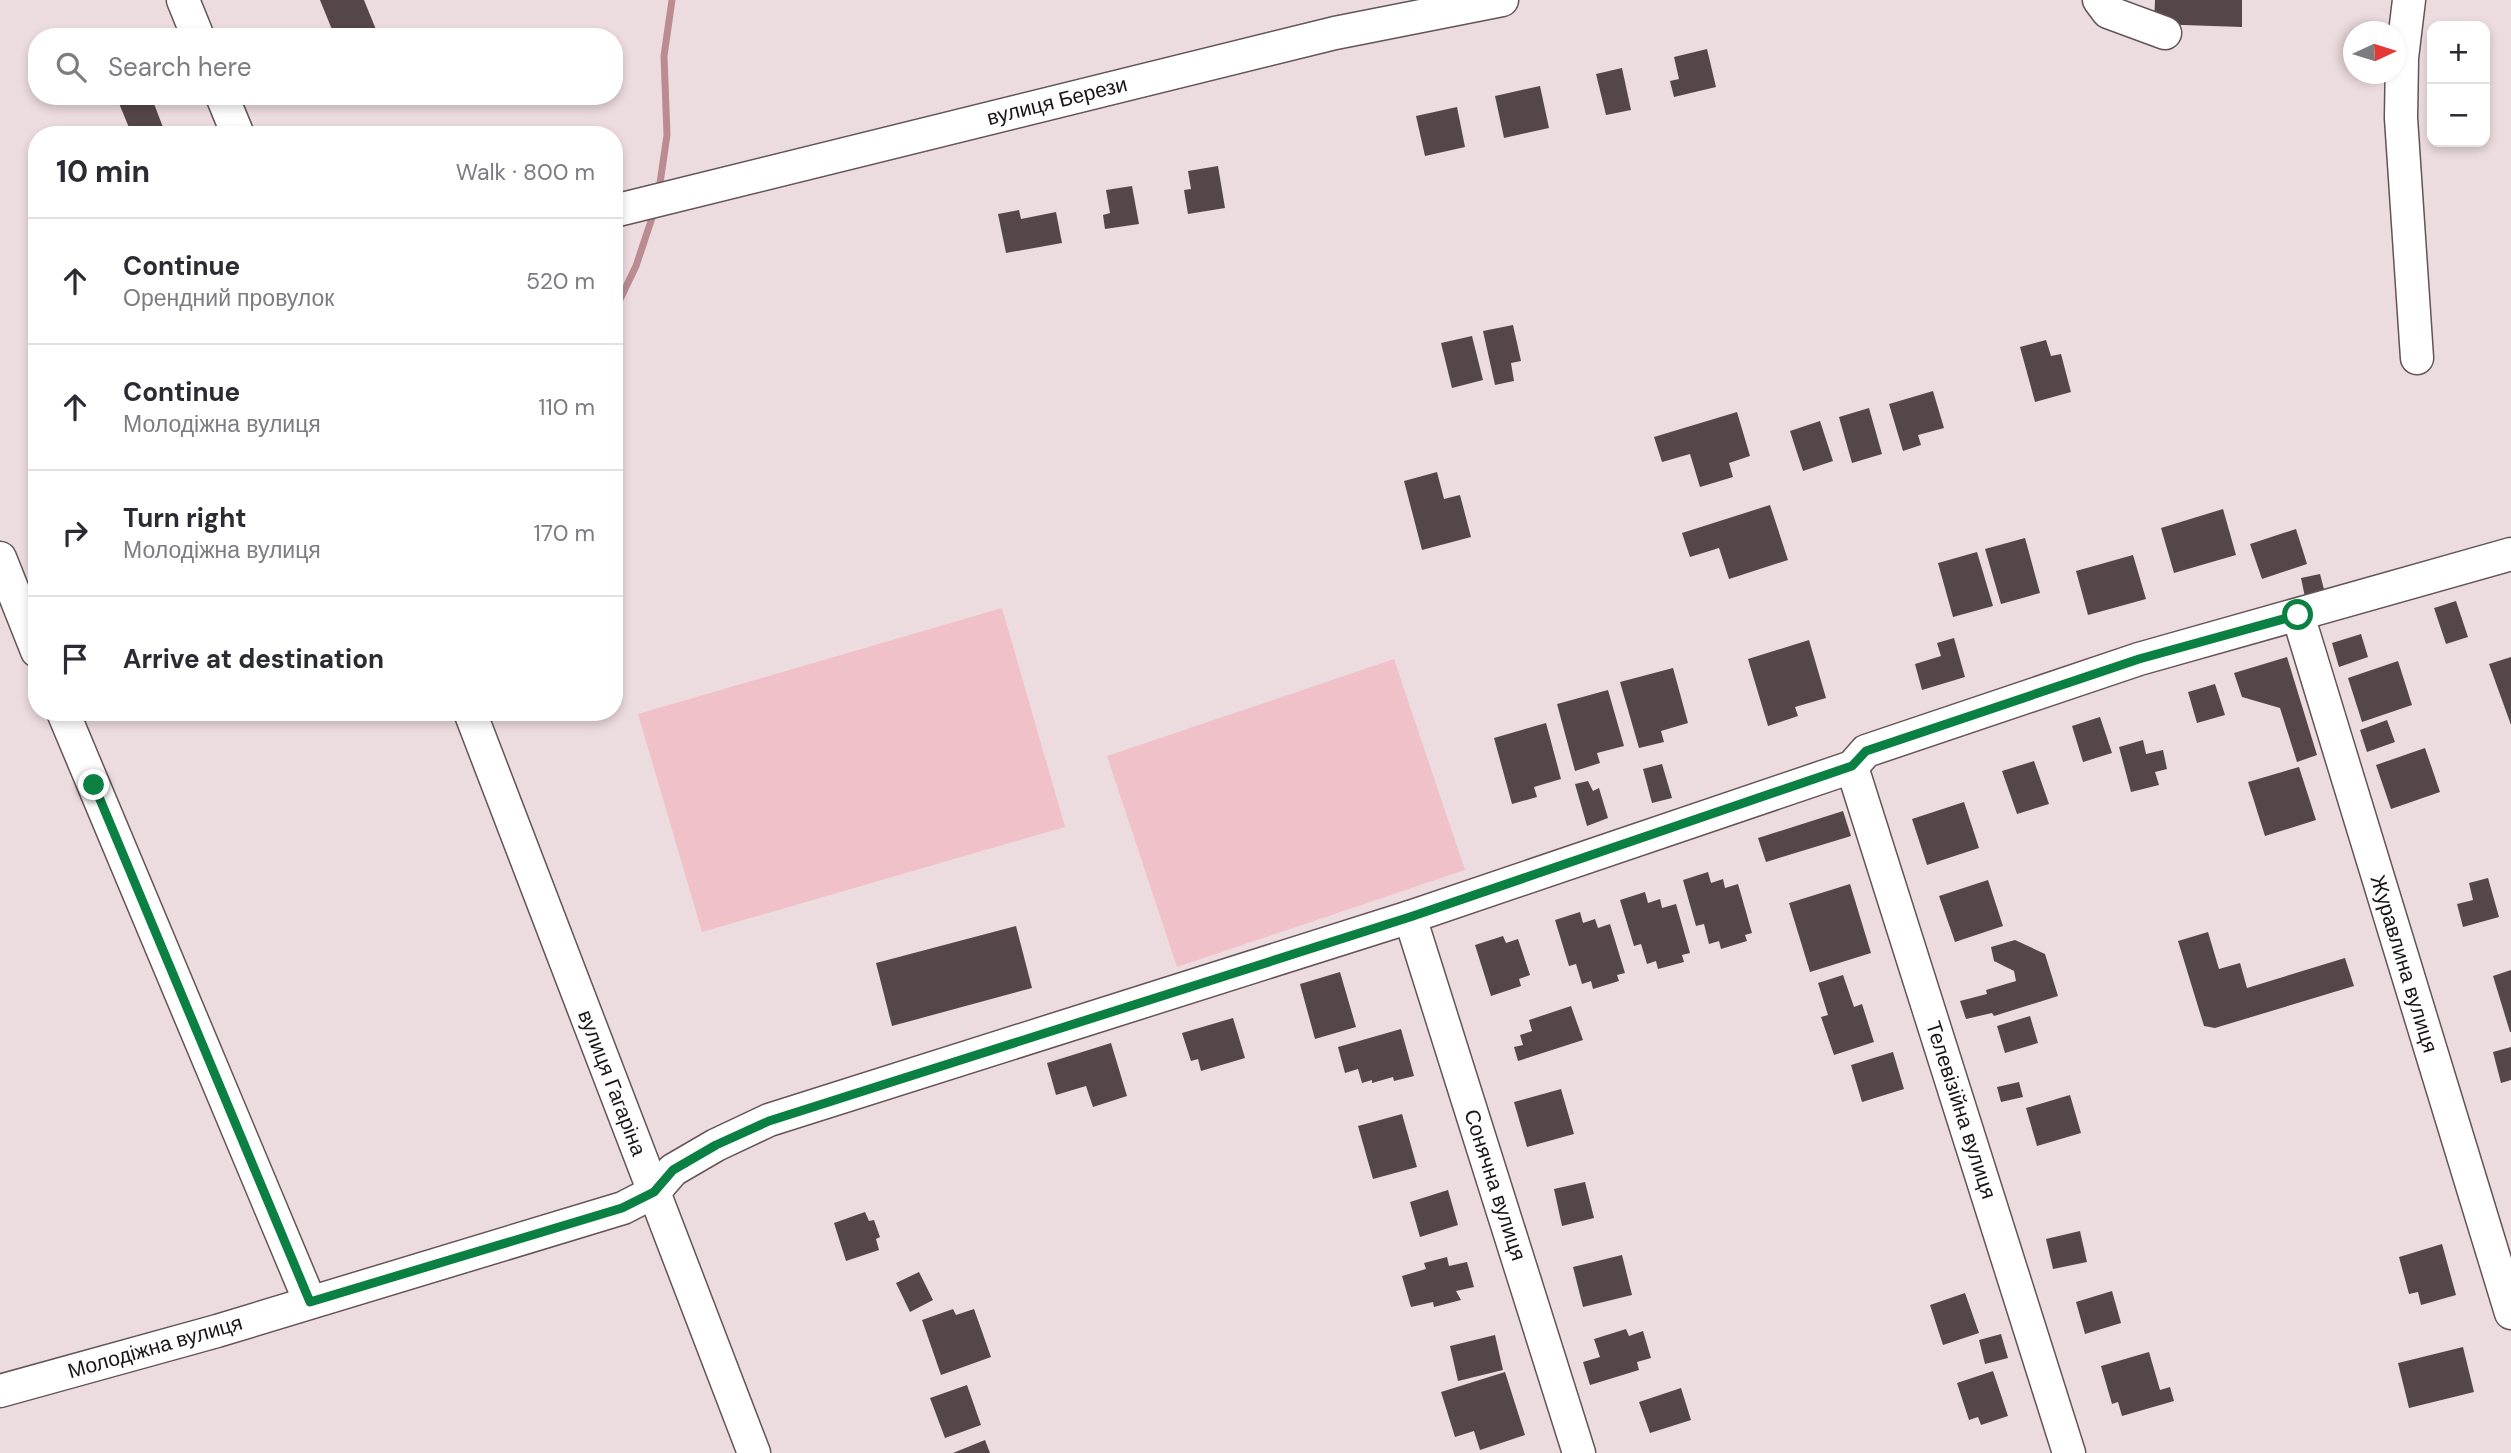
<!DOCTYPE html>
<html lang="en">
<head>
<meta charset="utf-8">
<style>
	:root { --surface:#fff; --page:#f7f7f7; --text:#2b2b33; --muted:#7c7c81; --line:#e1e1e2 }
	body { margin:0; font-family:"DM Sans",sans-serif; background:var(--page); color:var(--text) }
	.controls { position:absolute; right:21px; top:21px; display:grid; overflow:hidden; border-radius:14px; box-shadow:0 4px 10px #0003 }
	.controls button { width:63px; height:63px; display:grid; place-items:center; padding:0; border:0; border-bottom:2px solid var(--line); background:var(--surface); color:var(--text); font:35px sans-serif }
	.compass { position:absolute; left:2343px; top:21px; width:63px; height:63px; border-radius:50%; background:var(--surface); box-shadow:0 4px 10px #0003; rotate:86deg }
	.stop { position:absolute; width:21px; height:21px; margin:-16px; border:5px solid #0b8043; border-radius:50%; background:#fff }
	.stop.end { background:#0b8043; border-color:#fff; box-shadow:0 2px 7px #0008 }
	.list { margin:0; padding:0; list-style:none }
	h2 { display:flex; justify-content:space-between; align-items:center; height:91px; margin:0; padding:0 28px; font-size:30px }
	h2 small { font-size:23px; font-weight:400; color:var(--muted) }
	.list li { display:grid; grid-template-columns:46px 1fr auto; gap:21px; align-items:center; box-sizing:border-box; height:126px; padding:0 28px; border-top:2px solid var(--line) }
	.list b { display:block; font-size:26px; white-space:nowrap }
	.list p { margin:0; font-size:23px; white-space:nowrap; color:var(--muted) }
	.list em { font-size:23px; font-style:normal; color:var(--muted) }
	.icon { flex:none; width:38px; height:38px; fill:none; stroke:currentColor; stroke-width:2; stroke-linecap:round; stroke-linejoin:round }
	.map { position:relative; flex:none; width:2511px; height:1453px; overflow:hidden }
	.search { position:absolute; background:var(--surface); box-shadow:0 4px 10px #0003; left:28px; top:28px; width:595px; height:77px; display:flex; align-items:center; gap:18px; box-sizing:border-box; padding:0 24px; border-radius:28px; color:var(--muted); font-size:26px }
	.panel { position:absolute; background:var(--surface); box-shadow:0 4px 10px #0003; left:28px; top:126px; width:595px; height:595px; border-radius:28px }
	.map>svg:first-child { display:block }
</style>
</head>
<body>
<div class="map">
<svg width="2511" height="1453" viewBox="0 0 2511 1453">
	<rect width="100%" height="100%" fill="#eddcdf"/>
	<g fill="#f1c1c9">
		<path d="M1002 608 1065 827 702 932 638 714Z"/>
		<path d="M1394 659 1465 870 1177 967 1107 756Z"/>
	</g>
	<path fill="#bb8b93" d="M614 450 623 517 614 546Z"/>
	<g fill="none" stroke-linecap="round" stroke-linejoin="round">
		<g stroke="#bb8b93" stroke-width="7">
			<path d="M659 190 667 135 664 56 672 0"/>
			<path d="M614 312 636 266 655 209"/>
		</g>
	</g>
	<g fill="#554749">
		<path d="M320 0H364L379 37H335Z"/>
		<path d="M2155 0H2242V27L2154 24Z"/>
		<path d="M1707 49 1716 87 1674 97 1670 81 1679 79 1674 57Z"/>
		<path d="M1622 68 1631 110 1606 115 1596 74Z"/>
		<path d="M1540 86 1549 128 1504 138 1495 96Z"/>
		<path d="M116 96H151L166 135H132Z"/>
		<path d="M1457 107 1465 147 1425 156 1416 116Z"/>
		<path d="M1218 166 1225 208 1188 214 1184 190 1191 189 1188 171Z"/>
		<path d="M1132 186 1139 224 1105 229 1103 215 1110 213 1106 190Z"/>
		<path d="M1019 210 1021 219 1056 212 1062 243 1006 253 998 214Z"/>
		<path d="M1513 325 1521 361 1511 363 1514 381 1495 385 1483 331Z"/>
		<path d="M1472 336 1483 380 1452 388 1441 343Z"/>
		<path d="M2046 340 2051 356 2061 354 2071 392 2035 402 2020 347Z"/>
		<path d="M1933 391 1944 428 1918 435 1921 445 1903 451 1889 404Z"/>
		<path d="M1869 408 1882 454 1852 463 1839 417Z"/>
		<path d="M1737 412 1750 456 1729 463 1733 477 1700 487 1690 454 1662 462 1654 437Z"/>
		<path d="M1820 421 1833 461 1803 471 1790 431Z"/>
		<path d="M1437 472 1444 499 1460 495 1471 537 1422 550 1404 481Z"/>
		<path d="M1770 505 1788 560 1729 579 1719 548 1690 557 1682 533Z"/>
		<path d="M2223 509 2236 555 2174 573 2161 528Z"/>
		<path d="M2296 529 2307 564 2262 579 2250 544Z"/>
		<path d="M2025 538 2040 593 2001 604 1985 549Z"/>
		<path d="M1977 552 1993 606 1953 617 1938 563Z"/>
		<path d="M2133 555 2146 599 2088 615 2076 571Z"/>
		<path d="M2320 574 2326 597 2306 602 2301 578Z"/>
		<path d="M2456 601 2468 637 2446 644 2434 608Z"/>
		<path d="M2361 634 2368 657 2339 667 2332 643Z"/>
		<path d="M1954 638 1965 677 1922 690 1915 664 1941 656 1937 643Z"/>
		<path d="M1809 640 1826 698 1795 707 1798 716 1768 726 1748 659Z"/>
		<path d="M2287 657 2317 755 2297 762 2280 708 2242 697 2234 673Z"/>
		<path d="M2511 657V725L2489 664Z"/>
		<path d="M2398 661 2412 705 2362 722 2348 678Z"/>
		<path d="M1673 668 1688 723 1661 731 1664 742 1639 748 1620 682Z"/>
		<path d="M2215 684 2225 715 2197 723 2188 692Z"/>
		<path d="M1608 690 1624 746 1597 753 1600 763 1575 771 1557 704Z"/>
		<path d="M2100 717 2112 753 2083 762 2072 726Z"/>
		<path d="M2387 720 2395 742 2367 752 2360 730Z"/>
		<path d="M1546 723 1561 779 1534 787 1537 797 1512 804 1494 738Z"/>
		<path d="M2143 740 2146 754 2163 750 2167 769 2155 772 2159 785 2131 792 2119 747Z"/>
		<path d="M2425 748 2440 792 2391 809 2376 765Z"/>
		<path d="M2034 761 2049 804 2017 814 2002 771Z"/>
		<path d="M1662 764 1672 798 1652 803 1643 769Z"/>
		<path d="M2299 767 2316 820 2265 836 2248 782Z"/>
		<path d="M1588 781 1593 791 1599 788 1608 818 1587 826 1575 784Z"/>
		<path d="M1964 802 1979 848 1927 865 1912 819Z"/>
		<path d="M1843 811 1851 836 1766 862 1758 838Z"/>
		<path d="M1708 872 1711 883 1723 879 1725 888 1738 884 1752 933 1745 935 1747 941 1721 949 1719 941 1709 944 1704 924 1696 926 1683 880Z"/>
		<path d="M2488 878 2499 917 2463 927 2457 904 2473 900 2469 883Z"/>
		<path d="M1988 880 2003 926 1955 942 1939 896Z"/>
		<path d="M1850 884 1871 953 1810 972 1789 903Z"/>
		<path d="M1645 892 1648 903 1660 899 1662 908 1676 904 1690 953 1682 955 1684 962 1658 969 1656 961 1647 964 1641 944 1634 946 1620 900Z"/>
		<path d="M1580 912 1583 923 1595 919 1598 928 1610 924 1625 973 1617 975 1619 981 1593 989 1591 981 1582 984 1576 964 1569 966 1555 920Z"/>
		<path d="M1016 926 1032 988 892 1026 876 963Z"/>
		<path d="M2208 932 2219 969 2240 963 2247 988 2345 958 2354 986 2215 1028 2204 1026 2178 941Z"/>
		<path d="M1503 936 1506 943 1518 939 1530 975 1519 979 1521 986 1491 996 1475 945Z"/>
		<path d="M2015 940 2045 954 2058 996 1994 1016 1992 1013 1966 1019 1960 1001 1987 994 1986 990 2016 981 2014 971 1994 961 1991 947Z"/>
		<path d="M2511 970V1032H2510L2493 976Z"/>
		<path d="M1340 972 1356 1027 1315 1039 1300 984Z"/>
		<path d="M1843 975 1854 1007 1862 1004 1874 1042 1834 1055 1821 1017 1828 1015 1818 983Z"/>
		<path d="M1571 1006 1583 1040 1518 1061 1514 1047 1523 1045 1520 1035 1532 1031 1529 1020Z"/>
		<path d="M2030 1016 2038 1043 2005 1053 1997 1026Z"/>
		<path d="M1233 1018 1245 1058 1201 1071 1198 1059 1191 1061 1182 1033Z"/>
		<path d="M1401 1029 1414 1076 1394 1081 1393 1077 1372 1083V1080L1362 1083 1358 1069 1345 1073 1338 1047Z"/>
		<path d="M1111 1043 1127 1096 1093 1107 1086 1086 1056 1095 1047 1063Z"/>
		<path d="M2511 1047V1080L2501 1083 2493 1052Z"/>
		<path d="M1893 1052 1904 1089 1862 1102 1851 1065Z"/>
		<path d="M2019 1082 2023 1097 2001 1102 1997 1087Z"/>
		<path d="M1561 1089 1574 1134 1527 1147 1514 1102Z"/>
		<path d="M2070 1095 2081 1133 2037 1146 2026 1108Z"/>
		<path d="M1402 1114 1417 1167 1373 1179 1358 1126Z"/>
		<path d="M1585 1182 1594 1218 1562 1226 1554 1189Z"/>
		<path d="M1448 1190 1458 1225 1420 1237 1410 1202Z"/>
		<path d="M865 1212 869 1221 874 1220 880 1237 876 1239 879 1250 846 1261 834 1223Z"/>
		<path d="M2080 1231 2087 1262 2053 1269 2046 1239Z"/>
		<path d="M2442 1244 2456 1295 2421 1305 2418 1292 2409 1294 2399 1257Z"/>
		<path d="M1622 1255 1632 1295 1583 1307 1573 1267Z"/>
		<path d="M1447 1257 1449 1266 1467 1262 1474 1287 1456 1291 1461 1300 1434 1307 1433 1302 1411 1307 1402 1276 1426 1269 1424 1263Z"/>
		<path d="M919 1272 933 1300 910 1312 896 1283Z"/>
		<path d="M2112 1291 2121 1323 2085 1334 2076 1302Z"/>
		<path d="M1965 1293 1979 1333 1943 1345 1930 1305Z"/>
		<path d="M953 1309 956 1315 974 1309 991 1357 941 1375 922 1320Z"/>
		<path d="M1626 1329 1629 1336 1643 1331 1651 1358 1637 1362 1639 1370 1590 1385 1583 1362 1600 1357 1594 1339Z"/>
		<path d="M2001 1334 2008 1358 1985 1364 1979 1340Z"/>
		<path d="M1495 1335 1503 1370 1458 1381 1450 1346Z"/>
		<path d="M2463 1347 2474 1392 2409 1408 2398 1363Z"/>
		<path d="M2149 1352 2160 1390 2170 1387 2174 1401 2122 1416 2118 1402 2112 1404 2101 1366Z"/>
		<path d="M1993 1371 2008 1416 1981 1425 1978 1417 1969 1420 1957 1383Z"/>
		<path d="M1505 1372 1525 1435 1480 1450 1474 1431 1455 1437 1441 1392Z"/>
		<path d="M967 1385 981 1425 945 1438 930 1398Z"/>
		<path d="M1681 1388 1691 1420 1650 1433 1639 1402Z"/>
		<path d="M985 1440 990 1453H953Z"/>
	</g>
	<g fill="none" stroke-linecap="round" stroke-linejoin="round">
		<defs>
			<g id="minor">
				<path d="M183 0 198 37"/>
				<path d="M2099 0 2108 12 2165 33"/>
				<path d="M2409 0 2402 58 2401 118 2417 358"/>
				<path d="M222 96 238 135"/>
				<path d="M614 211 1335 33 1502 0"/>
				<path d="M0 558 37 651"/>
				<path d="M2298 615 2511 1313"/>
				<path d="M63 712 310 1302"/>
				<path d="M470 712 754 1453"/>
				<path d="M1852 767 2069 1453"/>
				<path d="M1410 917 1579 1453"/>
				<path d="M0 1391 217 1331 623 1208 654 1192 673 1170 716 1145 769 1120 1410 917 1852 767 1866 751 2139 659 2511 554"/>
			</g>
		</defs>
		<use href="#minor" stroke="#635457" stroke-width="35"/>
		<use href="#minor" stroke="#fff" stroke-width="32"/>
	</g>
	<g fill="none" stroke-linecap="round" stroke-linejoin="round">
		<path stroke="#0b8043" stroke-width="9" d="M94 785 310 1302 622 1208 654 1192 673 1170 716 1145 769 1121 1410 917 1852 766 1866 751 2139 659 2298 615"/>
	</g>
	<g text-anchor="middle" stroke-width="7" stroke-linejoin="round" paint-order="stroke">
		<g font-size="21" fill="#1b1516" stroke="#fff">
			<text transform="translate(1057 101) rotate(-14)" y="7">вулиця Берези</text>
			<text transform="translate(2404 964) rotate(73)" y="7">Журавлина вулиця</text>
			<text transform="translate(612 1083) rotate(69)" y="7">вулиця Гагаріна</text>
			<text transform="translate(1961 1110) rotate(72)" y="7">Телевізійна вулиця</text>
			<text transform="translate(1495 1185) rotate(72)" y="7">Сонячна вулиця</text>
			<text transform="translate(155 1347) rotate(-16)" y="7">Молодіжна вулиця</text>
		</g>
	</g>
</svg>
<div class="controls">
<button>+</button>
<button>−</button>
</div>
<svg class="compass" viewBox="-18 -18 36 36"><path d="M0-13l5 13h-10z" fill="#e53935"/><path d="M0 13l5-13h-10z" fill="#7c7c81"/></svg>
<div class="stop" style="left:2298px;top:615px"></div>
<div class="stop end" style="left:94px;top:785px"></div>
<div class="search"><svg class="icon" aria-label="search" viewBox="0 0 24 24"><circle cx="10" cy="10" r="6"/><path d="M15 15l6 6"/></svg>Search here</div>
<section class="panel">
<h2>10 min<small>Walk · 800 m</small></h2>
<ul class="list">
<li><svg class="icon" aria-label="ahead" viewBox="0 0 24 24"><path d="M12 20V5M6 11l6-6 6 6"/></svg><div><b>Continue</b><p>Орендний провулок</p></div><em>520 m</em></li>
<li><svg class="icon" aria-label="ahead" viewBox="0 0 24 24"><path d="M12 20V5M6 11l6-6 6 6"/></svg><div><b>Continue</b><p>Молодіжна вулиця</p></div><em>110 m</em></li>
<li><svg class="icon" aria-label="right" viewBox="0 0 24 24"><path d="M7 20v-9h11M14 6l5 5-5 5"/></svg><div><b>Turn right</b><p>Молодіжна вулиця</p></div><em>170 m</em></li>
<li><svg class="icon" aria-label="arrive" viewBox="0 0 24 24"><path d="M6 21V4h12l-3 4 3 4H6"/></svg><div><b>Arrive at destination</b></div></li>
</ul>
</section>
</div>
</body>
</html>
